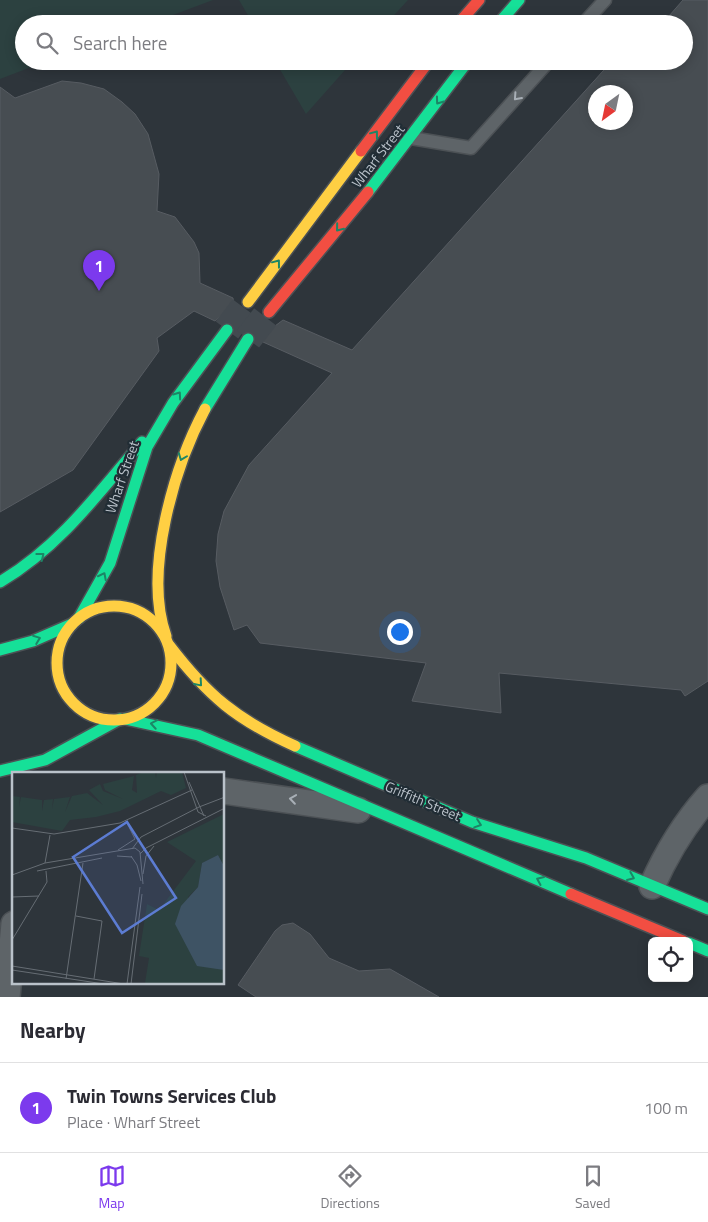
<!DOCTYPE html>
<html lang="en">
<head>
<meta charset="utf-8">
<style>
	:root { --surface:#fff; --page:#f7f7f7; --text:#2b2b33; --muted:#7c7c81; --line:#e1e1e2; --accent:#7c3aed }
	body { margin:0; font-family:"Titillium Web",sans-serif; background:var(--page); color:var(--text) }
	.controls { position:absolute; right:15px; bottom:15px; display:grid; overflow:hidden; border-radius:8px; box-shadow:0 2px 12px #0003 }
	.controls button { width:45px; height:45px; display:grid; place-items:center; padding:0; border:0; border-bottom:1px solid var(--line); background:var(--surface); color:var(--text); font:25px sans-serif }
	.compass { position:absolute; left:588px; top:85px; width:45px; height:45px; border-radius:50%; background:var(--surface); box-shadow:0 2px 12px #0003; rotate:213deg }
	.you { position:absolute; left:399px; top:631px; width:18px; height:18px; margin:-12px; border:4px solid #fff; border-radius:50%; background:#1a73e8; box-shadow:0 0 0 8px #1a73e833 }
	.badge { display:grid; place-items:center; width:32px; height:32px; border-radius:50%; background:var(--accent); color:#fff; font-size:16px; font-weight:700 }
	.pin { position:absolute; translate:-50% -41px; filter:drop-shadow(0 1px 2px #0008) }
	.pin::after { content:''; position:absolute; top:26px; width:18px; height:15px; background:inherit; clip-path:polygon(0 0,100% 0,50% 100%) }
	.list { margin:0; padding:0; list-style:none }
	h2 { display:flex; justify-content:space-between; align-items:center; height:65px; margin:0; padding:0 20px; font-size:21px }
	h2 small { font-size:16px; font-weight:400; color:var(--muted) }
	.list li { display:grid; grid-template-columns:32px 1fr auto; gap:15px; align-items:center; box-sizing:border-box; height:90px; padding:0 20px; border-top:1px solid var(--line) }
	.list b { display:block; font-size:19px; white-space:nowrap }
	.list p { margin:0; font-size:16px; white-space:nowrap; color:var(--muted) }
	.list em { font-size:16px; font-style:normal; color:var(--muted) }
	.icon { flex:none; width:28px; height:28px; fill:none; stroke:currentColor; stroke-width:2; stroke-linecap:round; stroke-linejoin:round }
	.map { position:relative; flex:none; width:708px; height:997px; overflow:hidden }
	.search { position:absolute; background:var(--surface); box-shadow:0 2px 12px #0003; left:15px; right:15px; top:15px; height:55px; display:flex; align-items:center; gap:12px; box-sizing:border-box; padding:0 18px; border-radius:28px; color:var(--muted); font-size:19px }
	.sheet { height:155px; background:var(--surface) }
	nav { display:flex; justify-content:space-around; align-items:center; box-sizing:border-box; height:70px; border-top:1px solid var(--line); background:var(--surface); font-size:14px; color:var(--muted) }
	nav a { display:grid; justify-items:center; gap:2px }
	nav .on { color:var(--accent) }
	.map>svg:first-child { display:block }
</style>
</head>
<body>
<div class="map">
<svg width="708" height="997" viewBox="0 0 708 997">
	<rect width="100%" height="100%" fill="#2e353b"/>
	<g fill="#2c4140">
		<path d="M0 0H213L149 24H24V61H47L0 79Z"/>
		<path d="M239 0H408L386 24H253Z"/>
		<path d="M275 61H353L306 114Z"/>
	</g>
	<g fill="#474d52" stroke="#575c62" fill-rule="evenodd">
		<path d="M683 0H708V681L685 696 681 690 499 673 501 713 412 701 426 663 260 643 247 625 234 630 220 587 216 561 218 534 224 511 249 465 332 373 263 342 262 333 257 326 250 324 242 325 237 318 229 315 221 316 215 321 194 311 157 338 159 351 73 470 0 512V87L15 98 62 81 81 83 104 89 122 102 135 114 148 134 159 174 157 211 175 217 194 242 199 253 200 283 233 298 234 308 238 314 246 317 254 316 259 324 266 327 275 326 283 320 352 350 612 61H684V24H662ZM596 92H626V122H596Z"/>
		<path d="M293 923 310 934 329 958 359 971 390 969 439 997H256L238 985 275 931 282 925Z"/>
	</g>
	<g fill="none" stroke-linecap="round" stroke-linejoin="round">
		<g stroke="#434a50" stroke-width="28" stroke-dasharray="28 14" stroke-linecap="butt">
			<path d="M227 330 248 302"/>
			<path d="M248 339 269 312"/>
		</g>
		<defs>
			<g id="lane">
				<path d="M583 24 605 0"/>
				<path d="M411 138 471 148 549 61"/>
			</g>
			<g id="street">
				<path d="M224 791 358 810"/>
				<path d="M652 886C667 852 684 824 708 797"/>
				<path d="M7 997 14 924"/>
			</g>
			<g id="fast">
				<path d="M498 24 519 0"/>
				<path d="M368 192 468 61"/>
				<path d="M205 409 248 339"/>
				<path d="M0 582C59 547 98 494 142 442"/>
				<path d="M79 618 110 563 147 447 173 403 227 330"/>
				<path d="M0 650 33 641 72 624"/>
				<path d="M125 719 198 735 571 894"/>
				<path d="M295 746 472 822 586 858 708 909"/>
				<path d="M0 771 45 760 120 719"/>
				<path d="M689 943 708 951"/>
			</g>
			<g id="slow">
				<path d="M248 302 361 151"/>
				<circle cx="114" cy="663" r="57"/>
				<path d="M166 636C143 572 174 467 205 409"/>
				<path d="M169 645C208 696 237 720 295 746"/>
			</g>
			<g id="jam">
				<path d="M458 24 479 0"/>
				<path d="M361 151 429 61"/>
				<path d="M269 312 368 192"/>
				<path d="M571 894 683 941"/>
			</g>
		</defs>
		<use href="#lane" stroke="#4c5155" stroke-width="15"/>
		<use href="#street" stroke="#4c5155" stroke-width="28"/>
		<use href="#fast" stroke="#4c5155" stroke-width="14"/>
		<use href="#slow" stroke="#4c5155" stroke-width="14"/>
		<use href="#jam" stroke="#4c5155" stroke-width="14"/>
		<use href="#lane" stroke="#5e6468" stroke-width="12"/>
		<use href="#street" stroke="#5e6468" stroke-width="25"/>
		<use href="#fast" stroke="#16e098" stroke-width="11"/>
		<use href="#slow" stroke="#ffcf43" stroke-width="11"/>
		<use href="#jam" stroke="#f24e42" stroke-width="11"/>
	</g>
	<defs><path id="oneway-chevron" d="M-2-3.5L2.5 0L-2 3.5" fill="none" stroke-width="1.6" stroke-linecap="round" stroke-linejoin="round" transform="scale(1.25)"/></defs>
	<g stroke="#a8afb6">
		<use href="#oneway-chevron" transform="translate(517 97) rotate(132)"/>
		<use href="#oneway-chevron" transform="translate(293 799) rotate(-172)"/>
	</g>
	<g stroke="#1c8666">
		<use href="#oneway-chevron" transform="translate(439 101) rotate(126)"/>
		<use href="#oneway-chevron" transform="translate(375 134) rotate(-53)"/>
		<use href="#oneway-chevron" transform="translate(339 228) rotate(129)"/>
		<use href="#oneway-chevron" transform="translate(277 263) rotate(-53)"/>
		<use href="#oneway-chevron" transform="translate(178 395) rotate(-55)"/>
		<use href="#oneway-chevron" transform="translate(182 457) rotate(111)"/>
		<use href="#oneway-chevron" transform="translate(41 556) rotate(-38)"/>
		<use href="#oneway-chevron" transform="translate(103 576) rotate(-63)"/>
		<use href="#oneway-chevron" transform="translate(37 639) rotate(-21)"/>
		<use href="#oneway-chevron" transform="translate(199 683) rotate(49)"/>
		<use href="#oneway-chevron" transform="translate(154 724) rotate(-170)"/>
		<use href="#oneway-chevron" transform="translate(478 824) rotate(19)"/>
		<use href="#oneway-chevron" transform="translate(631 877) rotate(23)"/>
		<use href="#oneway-chevron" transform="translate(540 880) rotate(-156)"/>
	</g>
	<g text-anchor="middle" stroke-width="4.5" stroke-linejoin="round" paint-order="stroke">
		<g font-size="14" fill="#bac2ca" stroke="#212d35">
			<text transform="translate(378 156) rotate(-52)" y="5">Wharf Street</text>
			<text transform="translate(122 477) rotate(-71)" y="5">Wharf Street</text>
			<text transform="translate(423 801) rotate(23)" y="5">Griffith Street</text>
		</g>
	</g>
	<g transform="translate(12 772)">
		<rect width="212" height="212" fill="#2e353b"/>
		<path d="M132 0H143L144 6 145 0H170L174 16 159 23 149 19 108 39 84 45 58 48 50 59 0 50V24L8 25 7 35 9 25 30 28V39L32 28 41 27 40 37 42 27 58 25 53 40 60 24 75 21 91 33 77 18 88 12 91 19 111 27 93 18 91 12 122 4 120 18 125 21 124 3ZM212 42V94L206 83 190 91 186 115 176 125 194 193 212 198V212L133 211 137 186 127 184 135 132 147 138 184 89 155 70Z" fill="#2c4140"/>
		<path d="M206 83 212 94V198L185 194 163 152 169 134 186 115 190 91Z" fill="#3e5364"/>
		<path fill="none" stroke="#666d74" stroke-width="1" d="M172 0 186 40 194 44M177 10 192 44M114 49 123 67M0 56 42 62 108 51 180 18M120 77 129 65 187 35 213 25M106 78 123 67M128 82 134 76 213 36M105 84 120 85M119 84 125 93 129 109M33 91 38 63M25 99 90 86M131 102 134 84 142 74M0 103 33 91 123 76 128 80 131 112M0 125 27 124M64 144 90 149 82 207M0 168 35 110 34 99M0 194 112 212M0 198 92 212M54 207 71 91M115 212 128 115M119 212 130 122"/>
		<path fill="#5c7cd2" fill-opacity="0.15" stroke="#5c7cd2" stroke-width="2.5" d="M115 50 164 126 110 161 61 85Z"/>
		<rect width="212" height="212" fill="none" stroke="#bac2ca" stroke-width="2.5"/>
	</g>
</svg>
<div class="controls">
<button><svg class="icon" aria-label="locate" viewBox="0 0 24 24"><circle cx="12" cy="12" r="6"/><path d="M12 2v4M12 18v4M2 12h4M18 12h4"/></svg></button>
</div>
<svg class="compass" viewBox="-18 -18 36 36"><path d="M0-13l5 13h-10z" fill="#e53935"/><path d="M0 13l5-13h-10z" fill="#7c7c81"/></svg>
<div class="you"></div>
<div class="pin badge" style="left:99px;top:291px">1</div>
<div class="search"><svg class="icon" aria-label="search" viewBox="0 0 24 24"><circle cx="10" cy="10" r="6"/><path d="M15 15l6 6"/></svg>Search here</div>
</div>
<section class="sheet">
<h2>Nearby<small></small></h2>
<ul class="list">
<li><span class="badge">1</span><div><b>Twin Towns Services Club</b><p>Place · Wharf Street</p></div><em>100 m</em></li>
</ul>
</section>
<nav>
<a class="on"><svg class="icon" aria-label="map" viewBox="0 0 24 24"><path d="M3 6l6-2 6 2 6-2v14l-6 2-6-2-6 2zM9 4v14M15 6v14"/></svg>Map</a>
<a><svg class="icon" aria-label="directions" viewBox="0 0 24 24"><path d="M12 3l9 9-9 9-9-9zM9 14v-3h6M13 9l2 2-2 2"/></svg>Directions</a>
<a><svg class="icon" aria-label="saved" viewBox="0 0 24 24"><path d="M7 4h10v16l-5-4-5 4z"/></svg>Saved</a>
</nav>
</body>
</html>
